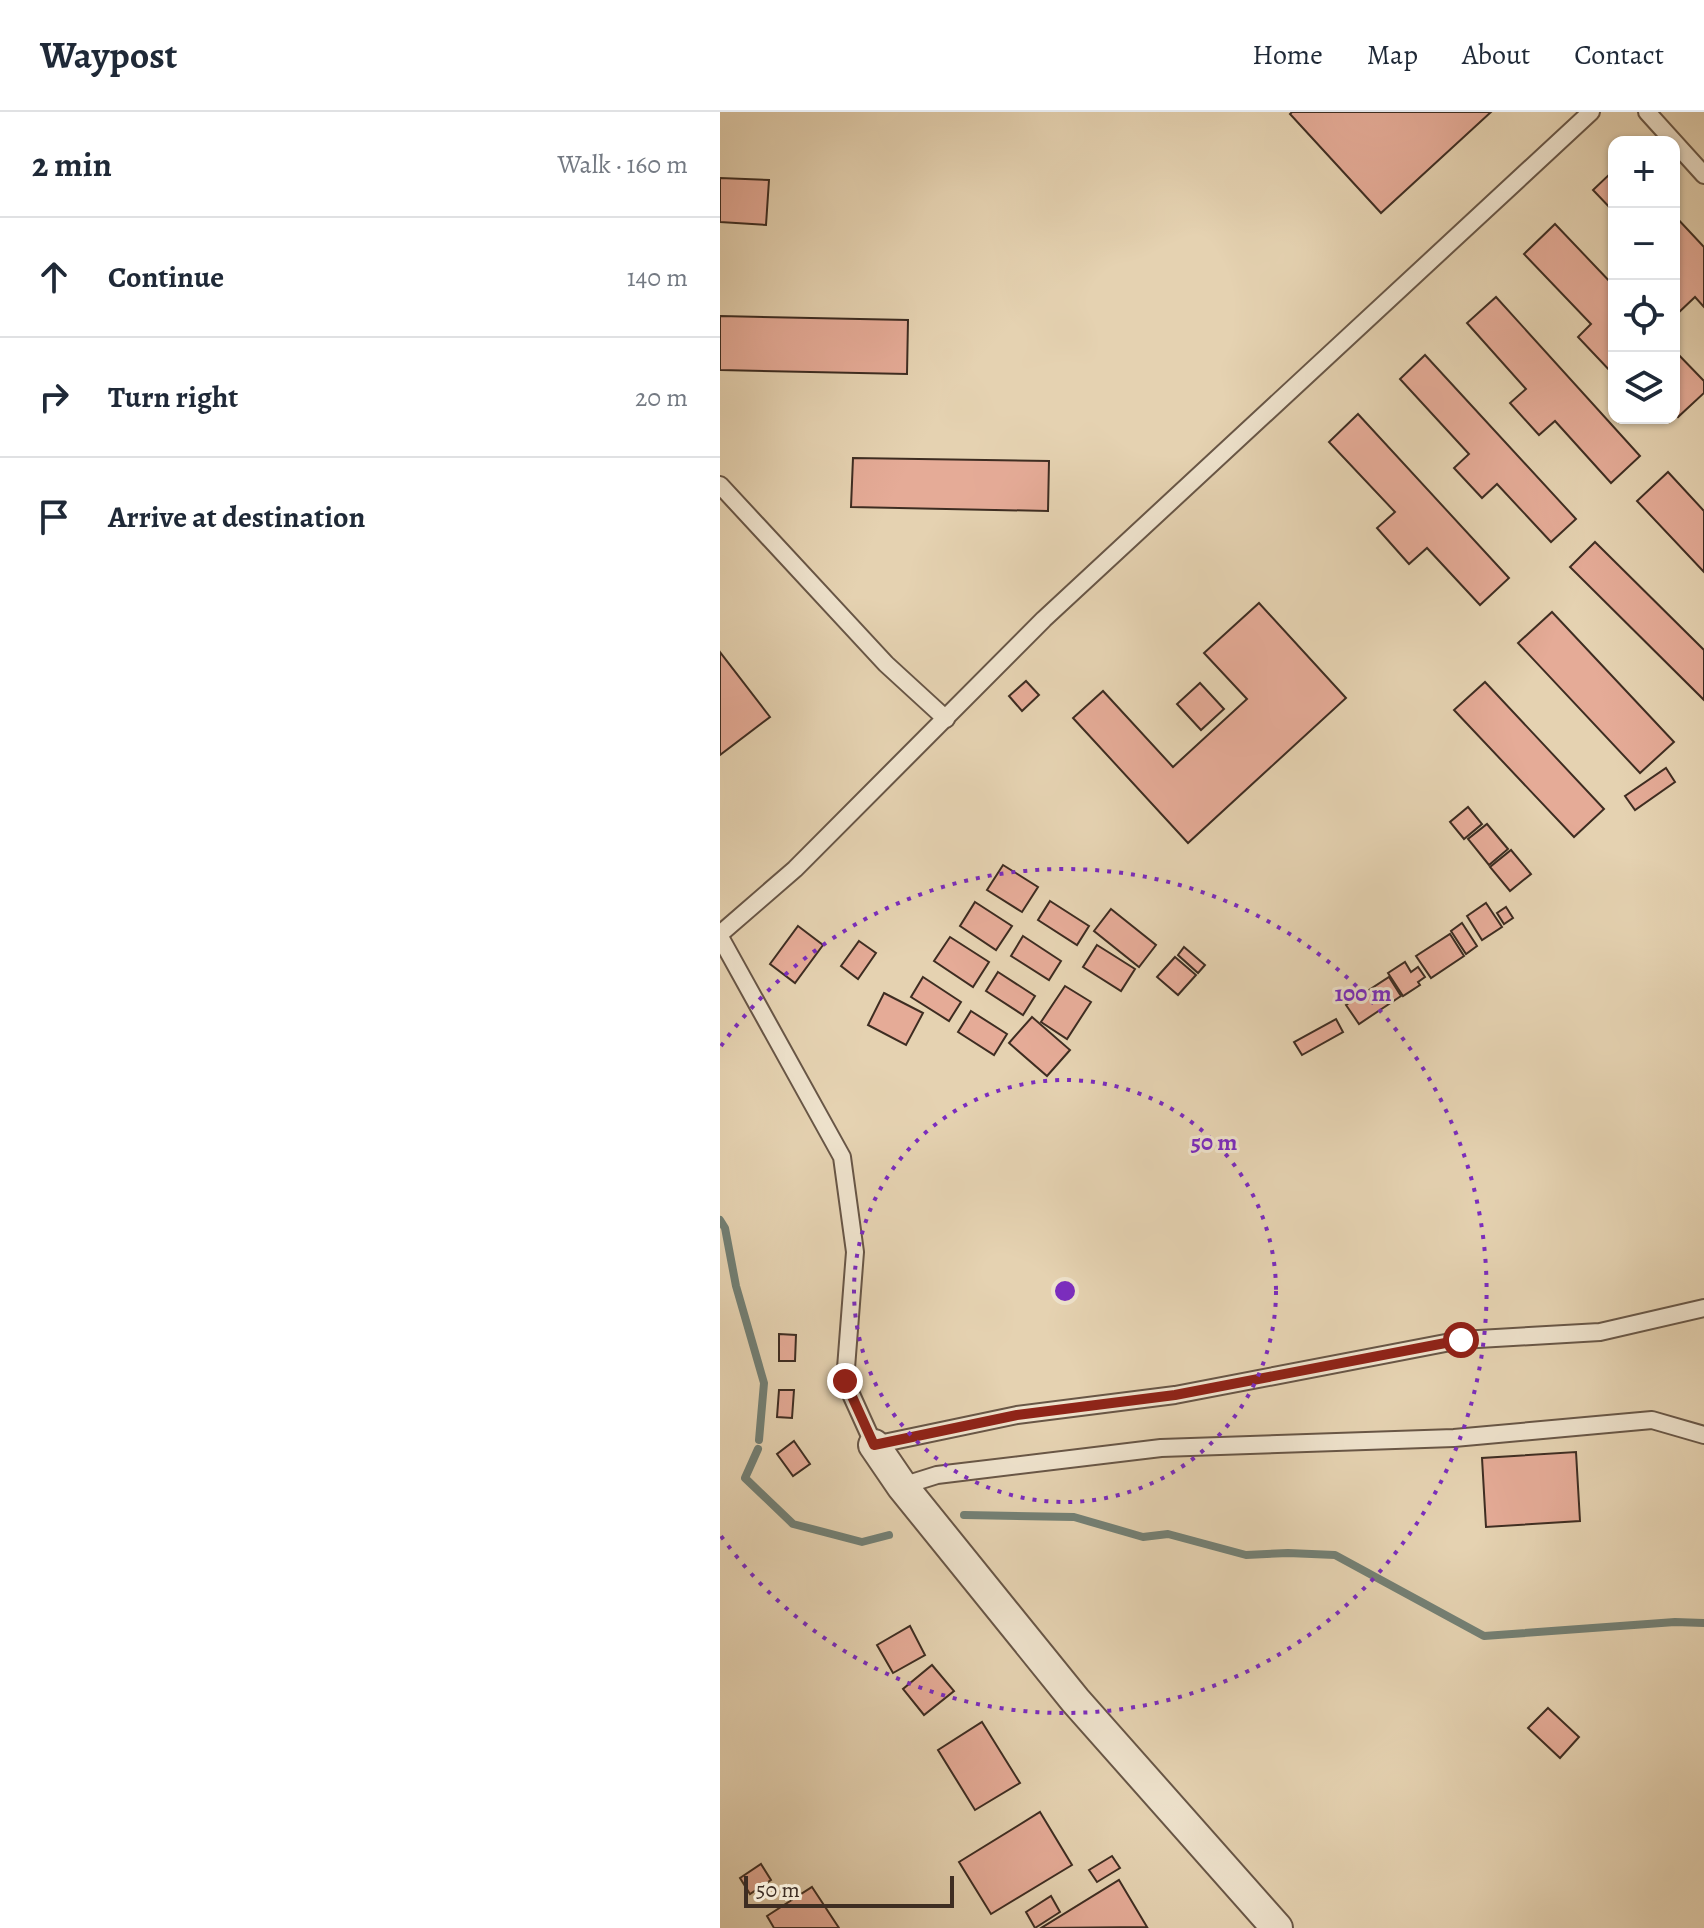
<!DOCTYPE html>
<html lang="en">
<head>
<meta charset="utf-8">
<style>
	:root { --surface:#fff; --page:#f2f2f3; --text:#1f2937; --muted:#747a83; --line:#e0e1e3 }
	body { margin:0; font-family:Alegreya,serif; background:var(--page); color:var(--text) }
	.controls { position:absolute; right:24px; top:24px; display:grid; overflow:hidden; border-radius:16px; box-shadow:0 2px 6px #0004 }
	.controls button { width:72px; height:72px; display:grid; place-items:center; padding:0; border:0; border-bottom:2px solid var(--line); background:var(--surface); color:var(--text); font:40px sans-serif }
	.scale { position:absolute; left:24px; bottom:20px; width:210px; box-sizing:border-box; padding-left:8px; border:4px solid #3e2d22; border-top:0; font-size:22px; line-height:28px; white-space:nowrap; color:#3e2d22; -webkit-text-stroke:6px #eee2cc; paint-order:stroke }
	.stop { position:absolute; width:24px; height:24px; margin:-18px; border:6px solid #8f2418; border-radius:50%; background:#fff }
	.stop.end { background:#8f2418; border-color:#fff; box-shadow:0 2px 8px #0008 }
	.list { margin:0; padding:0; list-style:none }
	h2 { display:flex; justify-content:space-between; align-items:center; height:104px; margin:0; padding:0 32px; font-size:34px }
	h2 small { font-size:26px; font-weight:400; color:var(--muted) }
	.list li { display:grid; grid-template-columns:52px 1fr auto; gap:24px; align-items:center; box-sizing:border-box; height:120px; padding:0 32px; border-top:2px solid var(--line) }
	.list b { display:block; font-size:30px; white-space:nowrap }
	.list em { font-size:26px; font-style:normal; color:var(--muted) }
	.icon { flex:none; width:44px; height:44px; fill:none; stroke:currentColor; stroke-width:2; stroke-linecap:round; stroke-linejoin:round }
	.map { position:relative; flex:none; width:984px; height:1816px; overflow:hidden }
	header { display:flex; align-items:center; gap:48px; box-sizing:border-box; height:112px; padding:0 40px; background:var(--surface); border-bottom:2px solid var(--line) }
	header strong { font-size:38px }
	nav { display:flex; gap:44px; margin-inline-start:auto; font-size:28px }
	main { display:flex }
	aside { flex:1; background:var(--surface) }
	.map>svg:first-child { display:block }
</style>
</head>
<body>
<header>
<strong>Waypost</strong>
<nav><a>Home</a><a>Map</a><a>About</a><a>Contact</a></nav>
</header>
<main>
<aside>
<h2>2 min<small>Walk · 160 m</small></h2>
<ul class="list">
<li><svg class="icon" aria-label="ahead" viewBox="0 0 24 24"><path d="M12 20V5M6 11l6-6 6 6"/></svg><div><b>Continue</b></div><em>140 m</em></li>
<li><svg class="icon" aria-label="right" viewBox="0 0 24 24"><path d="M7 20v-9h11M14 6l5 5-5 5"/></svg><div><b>Turn right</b></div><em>20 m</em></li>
<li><svg class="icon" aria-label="arrive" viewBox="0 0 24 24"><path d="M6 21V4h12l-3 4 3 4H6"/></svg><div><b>Arrive at destination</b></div></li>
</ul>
</aside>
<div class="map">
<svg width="984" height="1816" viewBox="0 0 984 1816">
	<rect width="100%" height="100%" fill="#e5d2b1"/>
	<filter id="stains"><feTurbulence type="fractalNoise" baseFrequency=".0025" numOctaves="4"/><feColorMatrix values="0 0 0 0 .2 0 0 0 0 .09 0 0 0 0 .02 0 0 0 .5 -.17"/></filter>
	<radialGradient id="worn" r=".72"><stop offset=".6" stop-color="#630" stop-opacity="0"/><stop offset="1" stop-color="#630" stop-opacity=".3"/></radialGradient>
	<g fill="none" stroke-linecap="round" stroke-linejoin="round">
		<g stroke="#738075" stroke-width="8">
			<path d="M0 1108 5 1116 16 1174 44 1271 39 1328"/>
			<path d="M38 1337 25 1366 73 1412 142 1430 169 1423"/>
			<path d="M244 1403 354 1405 423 1425 448 1422 526 1443 568 1441 615 1443 764 1524 955 1510 984 1511"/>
		</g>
	</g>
	<g fill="#e5ab97" stroke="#3e2d22" stroke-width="2">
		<path d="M572 0H771L661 101 570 2Z"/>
		<path d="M894 58V100L873 78Z"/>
		<path d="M0 66 49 68 46 113 0 110Z"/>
		<path d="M954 103 984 135V195L975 185 957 202 954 199Z"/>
		<path d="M835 112 894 174 893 262 858 225 871 212 804 142Z"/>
		<path d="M776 185 920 344 891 371 835 309 819 323 790 291 806 277 747 211Z"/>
		<path d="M0 204 188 208 187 262 0 258Z"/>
		<path d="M954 238 984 269V281L958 305 954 301Z"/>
		<path d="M705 243 856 407 831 430 777 372 762 386 734 356 749 342 680 267Z"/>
		<path d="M638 302 789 466 760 493 707 436 689 452 657 416 675 400 609 330Z"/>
		<path d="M133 346 329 349 328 399 131 395Z"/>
		<path d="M948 360 984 399V460L917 389Z"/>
		<path d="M875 430 984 538V588L850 455Z"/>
		<path d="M539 491 626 586 468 731 353 606 383 579 453 655 527 587 484 541Z"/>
		<path d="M832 500 954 630 920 661 798 531Z"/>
		<path d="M0 540 50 605 0 643Z"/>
		<path d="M306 569 319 583 302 599 289 584Z"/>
		<path d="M765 570 884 697 854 725 734 598Z"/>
		<path d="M480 571 504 597 481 618 457 592Z"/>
		<path d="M946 656 955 670 915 698 905 684Z"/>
		<path d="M748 695 762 712 744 727 730 710Z"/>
		<path d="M767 712 788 737 769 753 748 727Z"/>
		<path d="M791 738 811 762 790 779 770 755Z"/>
		<path d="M283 753 318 775 302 800 267 778Z"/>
		<path d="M330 789 369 814 357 833 318 808Z"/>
		<path d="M255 790 292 814 276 838 240 814Z"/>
		<path d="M766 791 782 815 762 828 747 804Z"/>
		<path d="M786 795 793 806 784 812 777 801Z"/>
		<path d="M391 797 436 833 419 855 374 819Z"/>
		<path d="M742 811 757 834 746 842 731 819Z"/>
		<path d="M78 814 103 833 75 871 50 852Z"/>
		<path d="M730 822 744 844 711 866 696 844Z"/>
		<path d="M303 824 341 849 329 868 291 844Z"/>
		<path d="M230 825 269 850 253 875 214 849Z"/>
		<path d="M139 829 156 841 138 867 121 854Z"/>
		<path d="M377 833 415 857 401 879 363 855Z"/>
		<path d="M464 835 485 853 478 861 458 843Z"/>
		<path d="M455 845 476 863 458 883 437 865Z"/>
		<path d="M685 850 691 860 698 855 705 865 698 870 700 873 683 884 668 861Z"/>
		<path d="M278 860 315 884 303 903 266 879Z"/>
		<path d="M203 865 241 890 229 909 191 885Z"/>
		<path d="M669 865 681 884 639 912 626 893Z"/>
		<path d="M345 874 371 890 347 927 321 910Z"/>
		<path d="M164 881 203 901 186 933 148 913Z"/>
		<path d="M251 899 287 922 274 943 238 920Z"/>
		<path d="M312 905 350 938 327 964 289 931Z"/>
		<path d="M616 907 623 920 582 943 574 930Z"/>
		<path d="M59 1222 76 1223 75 1249H59Z"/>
		<path d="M59 1278H74L72 1306 57 1305Z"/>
		<path d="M74 1329 90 1352 73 1364 57 1342Z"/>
		<path d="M856 1340 860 1409 766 1415 762 1346Z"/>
		<path d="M190 1514 205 1543 173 1561 157 1533Z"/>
		<path d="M212 1553 234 1579 204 1603 183 1577Z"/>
		<path d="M828 1596 859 1625 840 1646 808 1616Z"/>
		<path d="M262 1610 300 1671 255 1698 218 1638Z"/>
		<path d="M320 1700 352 1753 271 1802 239 1750Z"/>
		<path d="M392 1744 400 1756 377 1770 369 1758Z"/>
		<path d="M41 1752 51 1768 30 1782 20 1766Z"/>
		<path d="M399 1768 427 1815 321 1816Z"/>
		<path d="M92 1775 119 1816H54L47 1804Z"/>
		<path d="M331 1784 340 1800 315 1816 306 1800Z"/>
	</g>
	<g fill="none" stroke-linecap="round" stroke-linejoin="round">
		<defs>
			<g id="service">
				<path d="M927 0 984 63"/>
				<path d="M0 373 166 552 226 607"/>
				<path d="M0 822 75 757 324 507 871 0"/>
				<path d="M0 825 122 1045 135 1140 125 1269 154 1333 297 1303 455 1283 741 1228 880 1220 984 1196"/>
				<path d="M182 1374 217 1363 441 1336 734 1326 932 1308 984 1323"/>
			</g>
			<path id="minor" d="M154 1333 182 1374 355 1588 557 1816"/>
		</defs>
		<use href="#service" stroke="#685646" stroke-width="20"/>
		<use href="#minor" stroke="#685646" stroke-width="34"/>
		<use href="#service" stroke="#eee2cc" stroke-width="16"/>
		<use href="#minor" stroke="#eee2cc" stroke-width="30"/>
	</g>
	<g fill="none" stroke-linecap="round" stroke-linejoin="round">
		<path stroke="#8f2418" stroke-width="10" d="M125 1269 154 1333 297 1303 455 1283 741 1228"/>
	</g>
	<g fill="none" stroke="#7b2cbf" stroke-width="4" stroke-dasharray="4 8">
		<circle cx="345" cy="1179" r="211"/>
		<path d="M1 934A422 422 0 1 1 1 1424"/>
	</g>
	<circle cx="345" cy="1179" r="12" fill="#7b2cbf" stroke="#eee2cc" stroke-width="4"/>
	<g font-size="24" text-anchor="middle" font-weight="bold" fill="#7b2cbf" stroke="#eee2cc" stroke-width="6" stroke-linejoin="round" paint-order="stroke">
		<text x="643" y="889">100 m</text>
		<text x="494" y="1038">50 m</text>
	</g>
	<rect width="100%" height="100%" filter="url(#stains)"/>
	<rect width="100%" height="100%" fill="url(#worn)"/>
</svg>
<div class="controls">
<button>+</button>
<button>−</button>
<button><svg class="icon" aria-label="locate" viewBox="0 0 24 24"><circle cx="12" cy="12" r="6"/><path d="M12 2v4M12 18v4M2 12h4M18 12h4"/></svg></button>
<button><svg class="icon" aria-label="layers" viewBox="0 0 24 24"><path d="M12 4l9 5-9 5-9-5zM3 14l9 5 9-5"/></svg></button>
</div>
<div class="scale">50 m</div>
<div class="stop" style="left:741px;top:1228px"></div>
<div class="stop end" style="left:125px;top:1269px"></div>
</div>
</main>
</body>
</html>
